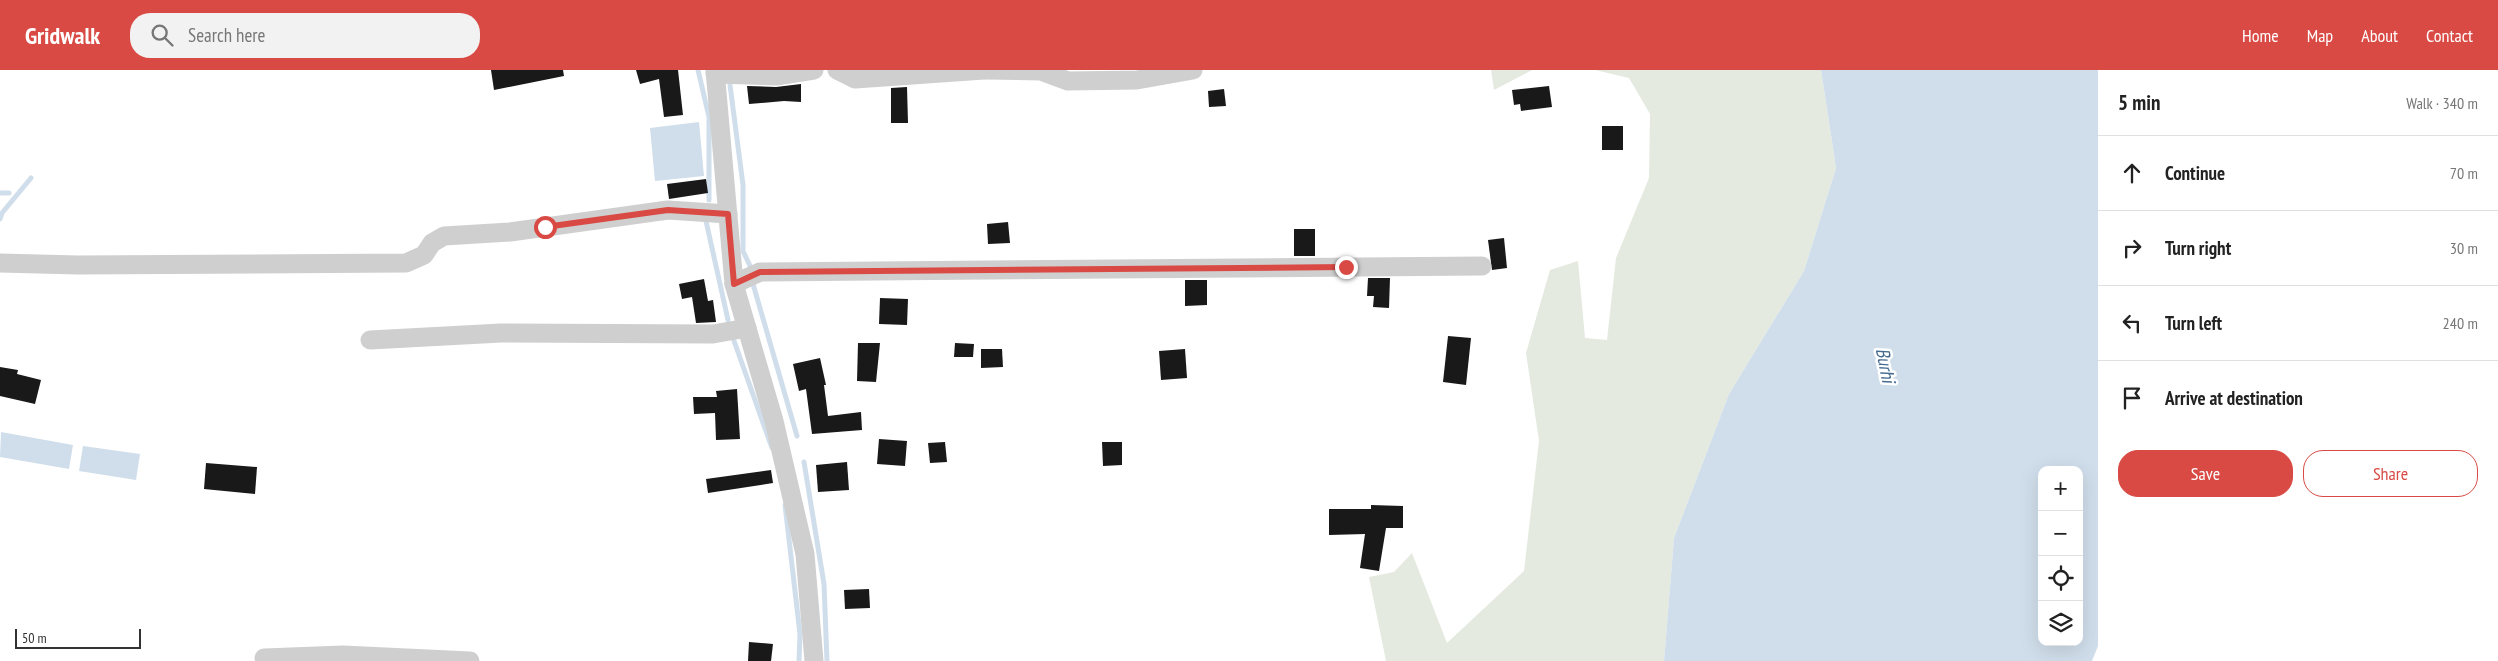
<!DOCTYPE html>
<html lang="en">
<head>
<meta charset="utf-8">
<style>
	:root { --surface:#fff; --page:#f2f2f2; --text:#222; --muted:#767676; --line:#e0e0e0; --accent:#d94a44 }
	body { margin:0; font-family:"PT Sans Narrow",sans-serif; background:var(--page); color:var(--text) }
	.controls { position:absolute; right:15px; bottom:15px; display:grid; overflow:hidden; border-radius:10px; box-shadow:0 5px 20px #0002 }
	.controls button { width:45px; height:45px; display:grid; place-items:center; padding:0; border:0; border-bottom:1px solid var(--line); background:var(--surface); color:var(--text); font:25px sans-serif }
	.scale { position:absolute; left:15px; bottom:12px; width:126px; box-sizing:border-box; padding-left:5px; border:2px solid #323232; border-top:0; font-size:14px; line-height:18px; white-space:nowrap; color:#323232; -webkit-text-stroke:4px #fff; paint-order:stroke }
	.stop { position:absolute; width:15px; height:15px; margin:-11px; border:4px solid #d94a44; border-radius:50%; background:#fff }
	.stop.end { background:#d94a44; border-color:#fff; box-shadow:0 1px 5px #0008 }
	.list { margin:0; padding:0; list-style:none }
	h2 { display:flex; justify-content:space-between; align-items:center; height:65px; margin:0; padding:0 20px; font-size:21px }
	h2 small { font-size:16px; font-weight:400; color:var(--muted) }
	.list li { display:grid; grid-template-columns:32px 1fr auto; gap:15px; align-items:center; box-sizing:border-box; height:75px; padding:0 20px; border-top:1px solid var(--line) }
	.list b { display:block; font-size:19px; white-space:nowrap }
	.list em { font-size:16px; font-style:normal; color:var(--muted) }
	.actions { display:flex; gap:10px; padding:15px 20px }
	.actions a { flex:1; padding:11px 0; border:1px solid var(--accent); border-radius:20px; text-align:center; font-size:18px; color:var(--accent) }
	.actions .main { background:var(--accent); color:#fff }
	.icon { flex:none; width:28px; height:28px; fill:none; stroke:currentColor; stroke-width:2; stroke-linecap:round; stroke-linejoin:round }
	.map { position:relative; flex:none; width:2098px; height:591px; overflow:hidden }
	header { display:flex; align-items:center; gap:30px; box-sizing:border-box; height:70px; padding:0 25px; background:var(--accent); color:#fff }
	header strong { font-size:24px }
	nav { display:flex; gap:28px; margin-inline-start:auto; font-size:18px }
	.search { width:350px; height:45px; background:var(--page); display:flex; align-items:center; gap:12px; box-sizing:border-box; padding:0 18px; border-radius:20px; color:var(--muted); font-size:19px }
	main { display:flex }
	aside { flex:1; background:var(--surface) }
	.map>svg:first-child { display:block }
</style>
</head>
<body>
<header>
<strong>Gridwalk</strong>
<div class="search"><svg class="icon" aria-label="search" viewBox="0 0 24 24"><circle cx="10" cy="10" r="6"/><path d="M15 15l6 6"/></svg>Search here</div>
<nav><a>Home</a><a>Map</a><a>About</a><a>Contact</a></nav>
</header>
<main>
<div class="map">
<svg width="2098" height="591" viewBox="0 0 2098 591">
	<rect width="100%" height="100%" fill="#fff"/>
	<g fill="#e4eadf">
		<path d="M1491 0H1532L1494 20Z"/>
		<path d="M1595 0H1821L1836 98 1804 201 1729 324 1674 468 1664 591H1386L1369 507 1394 502 1412 483 1447 573 1524 501 1539 371 1526 283 1550 200 1578 191 1585 268 1607 270 1616 188 1649 108 1650 44 1629 8Z"/>
	</g>
	<g fill="#d0deeb" fill-rule="evenodd">
		<path d="M1821 0H2098V576L2092 591H1664L1674 468 1729 324 1804 201 1836 98ZM2042 400H2079V572H2042Z"/>
		<path d="M699 52 704 106 655 111 650 58Z"/>
		<path d="M1 362 73 375 69 399 0 387Z"/>
		<path d="M83 376 140 384 136 410 79 401Z"/>
	</g>
	<g fill="none" stroke-linecap="round" stroke-linejoin="round">
		<g stroke="#d0deeb" stroke-width="5">
			<path d="M698 0 709 47V130"/>
			<path d="M730 15 743 115V181L751 198"/>
			<path d="M0 123H9"/>
			<path d="M0 149 2 143 31 108"/>
			<path d="M706 151 728 250"/>
			<path d="M753 214 797 366"/>
			<path d="M733 268 772 378"/>
			<path d="M804 392 824 514 827 591"/>
			<path d="M785 435 800 564 799 591"/>
		</g>
	</g>
	<g fill="#191919">
		<path d="M491 0H563L564 6 494 20Z"/>
		<path d="M636 0H678L683 45 664 47 659 9 640 14Z"/>
		<path d="M801 14V32L784 31 749 34 747 16 776 17Z"/>
		<path d="M1549 16 1552 37 1521 41 1520 34 1514 35 1512 20Z"/>
		<path d="M907 17 908 53H891V18Z"/>
		<path d="M1224 19 1226 36 1209 37 1208 21Z"/>
		<rect x="1602" y="56" width="21" height="24"/>
		<path d="M706 109 708 123 669 129 667 114Z"/>
		<path d="M1008 152 1010 173 988 174 987 154Z"/>
		<rect x="1294" y="159" width="21" height="27"/>
		<path d="M1504 168 1507 198 1492 200 1488 170Z"/>
		<path d="M1368 208H1390L1389 238 1373 237 1374 226H1367Z"/>
		<path d="M704 209 708 231 713 230 716 252 696 253 692 227 682 229 679 214Z"/>
		<path d="M1185 210H1207V235L1185 236Z"/>
		<path d="M880 228 908 229 907 255 879 254Z"/>
		<path d="M1448 266 1471 268 1466 315 1443 312Z"/>
		<path d="M858 273H880L876 312 857 311Z"/>
		<path d="M955 273 974 274 973 287H954Z"/>
		<path d="M981 279H1002L1003 297 981 298Z"/>
		<path d="M1185 279 1187 308 1161 310 1159 281Z"/>
		<path d="M820 288 826 315H824L828 346 861 342 862 360 812 364 806 319 799 321 793 294Z"/>
		<path d="M0 297 18 300 17 304 41 310 35 334 0 326Z"/>
		<path d="M737 319 740 369 716 370 715 343 694 344 693 327H717L716 321Z"/>
		<path d="M879 369 907 371 905 396 877 394Z"/>
		<path d="M945 372 947 392 930 393 928 373Z"/>
		<path d="M1102 372H1122V395L1103 396Z"/>
		<path d="M847 392 849 420 818 422 816 395Z"/>
		<path d="M206 393 257 397 255 424 204 419Z"/>
		<path d="M771 400 773 413 708 423 706 409Z"/>
		<path d="M1371 435 1403 436V458H1386L1379 501 1360 498 1365 464 1329 465V439H1371Z"/>
		<path d="M869 519 870 538 845 539 844 520Z"/>
		<path d="M749 572 773 574 771 591H748Z"/>
	</g>
	<g fill="none" stroke-linecap="round" stroke-linejoin="round">
		<g stroke="#cfcfcf" stroke-width="19">
			<path d="M715 0 734 214 774 351 805 484 814 591"/>
			<path d="M837 0 855 9 984 0"/>
			<path d="M986 0 1041 1 1068 11 1137 10 1193 0"/>
			<path d="M715 4 776 6 814 0"/>
			<path d="M0 193 78 195 406 193 424 185 432 173 444 166 510 162 668 140 728 144"/>
			<path d="M734 214 760 202 1482 196"/>
			<path d="M370 270 501 263 713 264 747 258"/>
			<path d="M264 588 343 585 470 591"/>
		</g>
	</g>
	<g fill="none" stroke-linecap="round" stroke-linejoin="round">
		<path stroke="#d94a44" stroke-width="6" d="M545 157 668 140 728 144 734 214 760 202 1346 197"/>
	</g>
	<g text-anchor="middle" stroke-width="5" stroke-linejoin="round" paint-order="stroke">
		<g font-size="19" font-style="italic" fill="#456a8f" stroke="#fff">
			<text transform="translate(1886 295) rotate(79)" y="7">Burhi</text>
		</g>
	</g>
</svg>
<div class="controls">
<button>+</button>
<button>−</button>
<button><svg class="icon" aria-label="locate" viewBox="0 0 24 24"><circle cx="12" cy="12" r="6"/><path d="M12 2v4M12 18v4M2 12h4M18 12h4"/></svg></button>
<button><svg class="icon" aria-label="layers" viewBox="0 0 24 24"><path d="M12 4l9 5-9 5-9-5zM3 14l9 5 9-5"/></svg></button>
</div>
<div class="scale">50 m</div>
<div class="stop" style="left:545px;top:157px"></div>
<div class="stop end" style="left:1346px;top:197px"></div>
</div>
<aside>
<h2>5 min<small>Walk · 340 m</small></h2>
<ul class="list">
<li><svg class="icon" aria-label="ahead" viewBox="0 0 24 24"><path d="M12 20V5M6 11l6-6 6 6"/></svg><div><b>Continue</b></div><em>70 m</em></li>
<li><svg class="icon" aria-label="right" viewBox="0 0 24 24"><path d="M7 20v-9h11M14 6l5 5-5 5"/></svg><div><b>Turn right</b></div><em>30 m</em></li>
<li><svg class="icon" aria-label="left" viewBox="0 0 24 24"><path d="M17 20v-9H6M10 6l-5 5 5 5"/></svg><div><b>Turn left</b></div><em>240 m</em></li>
<li><svg class="icon" aria-label="arrive" viewBox="0 0 24 24"><path d="M6 21V4h12l-3 4 3 4H6"/></svg><div><b>Arrive at destination</b></div></li>
</ul>
<div class="actions"><a class="main">Save</a><a>Share</a></div>
</aside>
</main>
</body>
</html>
